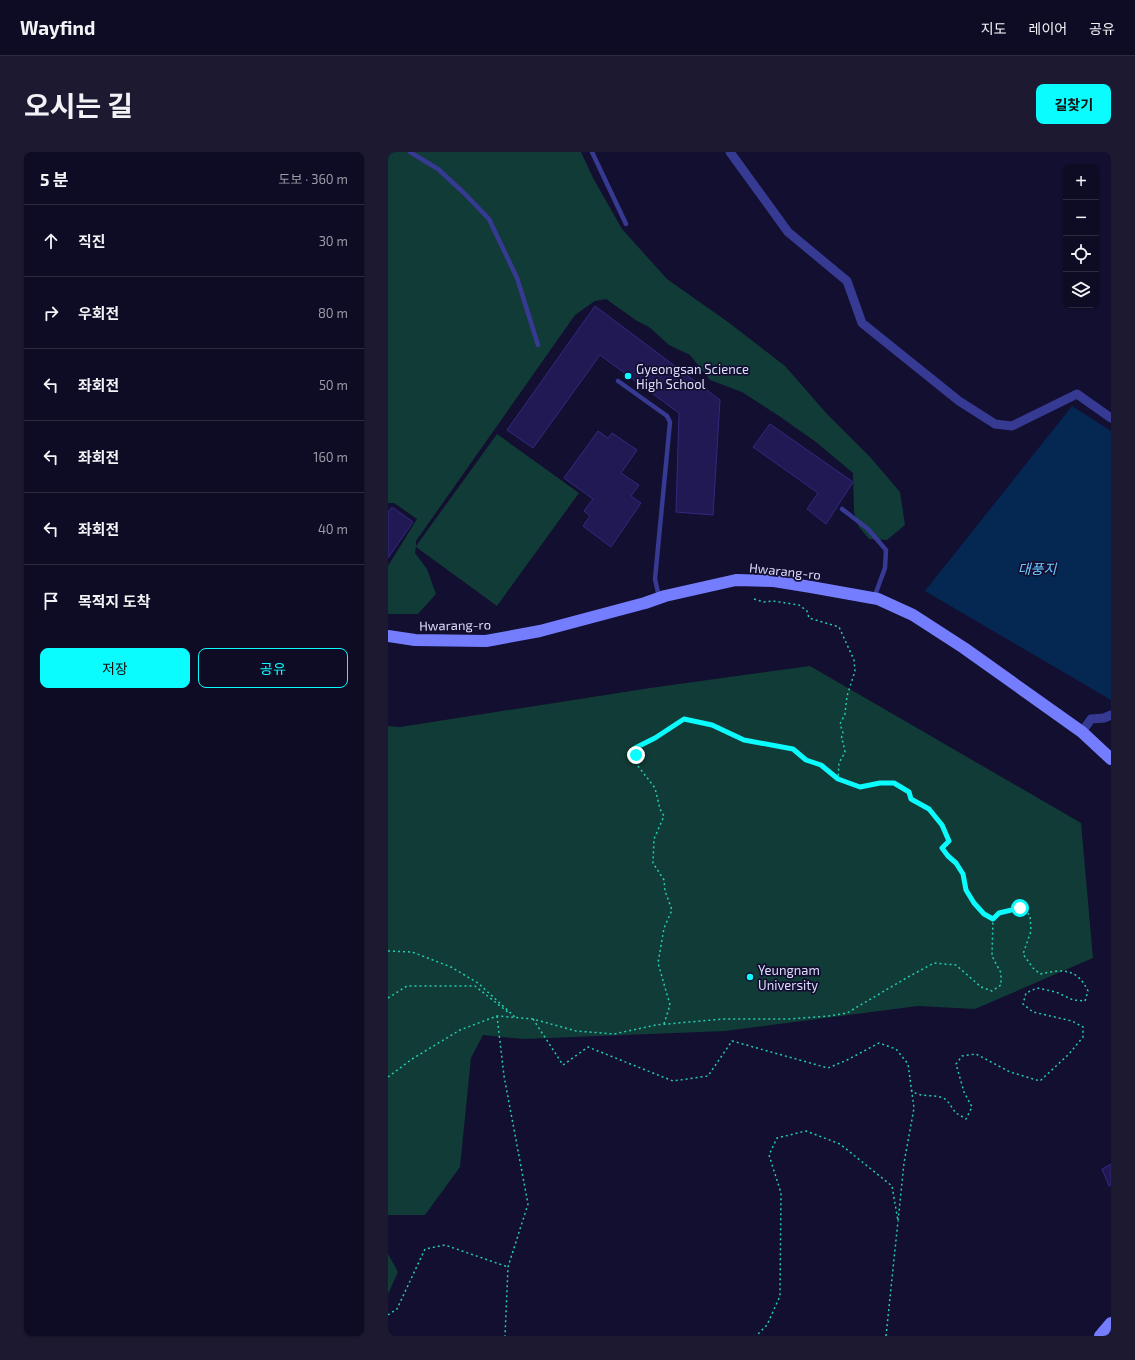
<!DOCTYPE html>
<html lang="ko">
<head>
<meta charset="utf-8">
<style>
	:root { --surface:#0e0b24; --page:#1c1931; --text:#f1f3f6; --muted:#9b9ba6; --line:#2e2b41; --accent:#0afcff }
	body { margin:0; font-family:"Exo 2","Noto Sans KR",sans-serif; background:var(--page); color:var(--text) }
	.controls { position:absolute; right:12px; top:12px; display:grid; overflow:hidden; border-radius:8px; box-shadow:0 1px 3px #0004 }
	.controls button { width:36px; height:36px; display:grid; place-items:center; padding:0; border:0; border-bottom:1px solid var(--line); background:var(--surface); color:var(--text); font:20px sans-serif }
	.stop { position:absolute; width:12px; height:12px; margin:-9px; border:3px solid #0afcff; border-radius:50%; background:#fff }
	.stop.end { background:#0afcff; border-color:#fff; box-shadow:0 1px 4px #0008 }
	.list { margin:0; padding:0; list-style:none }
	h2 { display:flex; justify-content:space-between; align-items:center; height:52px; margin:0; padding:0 16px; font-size:17px }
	h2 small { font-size:13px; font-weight:400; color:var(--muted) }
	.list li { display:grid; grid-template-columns:26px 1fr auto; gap:12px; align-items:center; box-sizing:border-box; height:72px; padding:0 16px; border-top:1px solid var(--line) }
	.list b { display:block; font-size:15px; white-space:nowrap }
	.list em { font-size:13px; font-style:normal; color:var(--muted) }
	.actions { display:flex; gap:8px; padding:12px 16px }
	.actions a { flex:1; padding:9px 0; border:1px solid var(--accent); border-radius:8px; text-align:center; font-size:14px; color:var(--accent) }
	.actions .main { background:var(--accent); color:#111 }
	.icon { flex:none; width:22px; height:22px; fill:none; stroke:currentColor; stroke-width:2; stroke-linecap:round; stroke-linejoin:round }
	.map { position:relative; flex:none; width:723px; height:1184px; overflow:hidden; border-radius:8px }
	header { display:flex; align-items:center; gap:24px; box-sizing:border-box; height:56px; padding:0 20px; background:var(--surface); border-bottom:1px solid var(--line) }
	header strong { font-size:19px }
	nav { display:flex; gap:22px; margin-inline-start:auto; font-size:14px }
	.intro { display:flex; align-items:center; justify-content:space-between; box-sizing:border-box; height:96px; padding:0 24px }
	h1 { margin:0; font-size:28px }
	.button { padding:10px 18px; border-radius:8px; background:var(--accent); color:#111; font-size:14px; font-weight:700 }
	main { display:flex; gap:24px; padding:0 24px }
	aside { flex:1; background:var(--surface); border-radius:8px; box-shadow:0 1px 3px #0004 }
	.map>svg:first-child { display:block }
</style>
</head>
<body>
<header>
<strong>Wayfind</strong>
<nav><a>지도</a><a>레이어</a><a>공유</a></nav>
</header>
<div class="intro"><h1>오시는 길</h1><a class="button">길찾기</a></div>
<main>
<aside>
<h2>5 분<small>도보 · 360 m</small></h2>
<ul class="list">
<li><svg class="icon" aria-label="ahead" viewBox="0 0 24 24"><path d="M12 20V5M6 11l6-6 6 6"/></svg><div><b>직진</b></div><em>30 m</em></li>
<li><svg class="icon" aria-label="right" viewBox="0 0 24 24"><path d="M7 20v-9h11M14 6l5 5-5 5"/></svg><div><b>우회전</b></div><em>80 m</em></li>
<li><svg class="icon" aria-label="left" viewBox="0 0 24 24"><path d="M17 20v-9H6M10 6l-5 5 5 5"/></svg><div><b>좌회전</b></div><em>50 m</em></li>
<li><svg class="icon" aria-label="left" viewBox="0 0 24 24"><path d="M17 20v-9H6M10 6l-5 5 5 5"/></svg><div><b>좌회전</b></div><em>160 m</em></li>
<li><svg class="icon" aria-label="left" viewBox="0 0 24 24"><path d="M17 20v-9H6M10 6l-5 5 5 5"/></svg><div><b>좌회전</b></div><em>40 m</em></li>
<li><svg class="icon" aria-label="arrive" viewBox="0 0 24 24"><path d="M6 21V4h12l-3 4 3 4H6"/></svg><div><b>목적지 도착</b></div></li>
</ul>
<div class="actions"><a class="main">저장</a><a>공유</a></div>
</aside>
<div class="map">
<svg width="723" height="1184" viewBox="0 0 723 1184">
	<rect width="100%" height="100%" fill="#120f30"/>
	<g fill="#113b36">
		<path d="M0 0H193L205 26 234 77 279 127 340 170 397 214 439 262 482 305 512 340 517 373 499 388 481 387 471 375 466 360 465 321 428 290 391 264 354 240 322 228 302 203 281 193 261 175 249 169 218 147 207 149 187 163 28 389V394L109 282 191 341 109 454 28 395 27 401 39 417 48 442 30 462H0V414L29 367 6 351H0Z"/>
		<path d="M422 514 693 671 705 806 587 857 530 854 337 879 136 887 95 883 83 906 72 1015 37 1063H0V574L12 575 262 536Z"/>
		<path d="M0 1102 10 1120 0 1142Z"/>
	</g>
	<path fill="#052853" d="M684 254 723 279V548L537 439Z"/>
	<g fill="#201953" stroke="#332981">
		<path d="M207 154 332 248 325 363 288 360 291 261 212 203 145 296 119 278Z"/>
		<path d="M382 272 465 330 438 372 419 357 430 341 365 295Z"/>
		<path d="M210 279 220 286 224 281 249 298 233 321 251 333 243 344 253 351 223 395 195 374 202 364 196 359 205 347 176 326Z"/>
		<path d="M4 355 25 370 0 406V360Z"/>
		<path d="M723 1012V1033L721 1034 714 1017Z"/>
	</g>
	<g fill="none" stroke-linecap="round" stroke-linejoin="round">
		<g stroke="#24cdb5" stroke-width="1.5" stroke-dasharray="2 3" stroke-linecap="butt">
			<path d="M366 447 376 450 385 449 411 453 419 459 421 466 451 475 466 508 467 519 459 544 457 562 452 572 455 581 453 587 455 590 457 600 451 611 450 627 472 635 492 631H506L521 640 523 647 541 657 554 673 561 689 554 696 560 704 568 711 575 723 578 738 586 751 596 762 605 767"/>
			<path d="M0 799 24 800 63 815 90 831 128 866"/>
			<path d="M0 846 19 834H87L121 861"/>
			<path d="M109 864 116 924 140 1052 120 1115 117 1184"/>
			<path d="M145 867 175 913 200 895 285 929 320 924 344 889 440 916 459 908 491 891 508 897 520 912 526 956 516 1011 510 1069 504 1034 452 992 418 979 389 986 381 1003 393 1041 392 1144 379 1173 368 1184"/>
			<path d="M276 872 282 853 270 811 276 776 284 758 277 739 276 728 265 711 266 687 276 664 272 657 267 636 250 614 247 596 267 585 295 567 324 573 356 588 405 597 418 608 433 613 450 627"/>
			<path d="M0 925 24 907 72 878 109 864 145 867 188 879 226 882 268 873 335 867H402L441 864 459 861 520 825 546 811 568 813 593 835 604 839 613 833V821L604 804 605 767 611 761 632 756 642 763 643 779 635 802 645 816 652 822C675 817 689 816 700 839L697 849 685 848 668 840 649 836 638 841 635 852 645 860 684 869 695 875V885L681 902 652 929 622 920 588 902 574 904 568 912 576 940 584 955 578 967C574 964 570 963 567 960 564 956 561 950 557 947 546 941 533 947 523 938"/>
			<path d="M0 1163 9 1157 37 1097 57 1093 120 1115"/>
			<path d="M498 1184 510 1069"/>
		</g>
		<g stroke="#363a93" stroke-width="4.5">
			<path d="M22 0 50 17 76 41 101 67 129 126 150 193"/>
			<path d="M204 0 238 72"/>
			<path d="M230 229 279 264 282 270 267 427 271 445"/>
			<path d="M454 357 480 377 498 398 497 416 486 446"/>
		</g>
		<g stroke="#363a93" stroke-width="9">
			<path d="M342 0 400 80 459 129 474 171 571 249 607 272 624 274 689 242 723 266"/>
			<path d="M694 580 703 567 716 566 723 563"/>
		</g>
		<g stroke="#757dff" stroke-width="12">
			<path d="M0 484 27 488 98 489 152 479 257 451 277 444 348 428 386 429 423 435 490 447 525 463 576 496 694 580 723 607"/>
			<path d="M712 1184 723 1171"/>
		</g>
	</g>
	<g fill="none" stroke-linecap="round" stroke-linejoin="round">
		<path stroke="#0afcff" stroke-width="5" d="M248 603 247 596 267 586 296 567 324 573 356 588 405 597 418 608 433 613 450 627 472 635 492 631H506L521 640 523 647 541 657 554 673 561 689 554 696 560 704 568 711 575 722 578 738 586 751 596 762 605 767 611 761 632 756"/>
	</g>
	<g fill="#0afcff" stroke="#120f30" stroke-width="1.5">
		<circle cx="240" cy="224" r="4"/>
		<circle cx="362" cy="825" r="4"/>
	</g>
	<g text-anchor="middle" stroke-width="3.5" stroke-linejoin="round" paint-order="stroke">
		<g font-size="13" fill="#dfdeff" stroke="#120f30" text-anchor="start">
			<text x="248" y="222">Gyeongsan Science<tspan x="248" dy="15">High School</tspan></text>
			<text x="370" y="823">Yeungnam<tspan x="370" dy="15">University</tspan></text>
		</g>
		<g font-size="13" fill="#dfdeff" stroke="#120f30">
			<text transform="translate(397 419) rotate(6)" y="5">Hwarang-ro</text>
			<text transform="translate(67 473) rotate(-1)" y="5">Hwarang-ro</text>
		</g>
		<g font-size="14" font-style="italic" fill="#6cc8ff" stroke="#120f30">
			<text x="649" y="422">대풍지</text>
		</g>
	</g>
</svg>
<div class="controls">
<button>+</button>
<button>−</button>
<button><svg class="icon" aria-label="locate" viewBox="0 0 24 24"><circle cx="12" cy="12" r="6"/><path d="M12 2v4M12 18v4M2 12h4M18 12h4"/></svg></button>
<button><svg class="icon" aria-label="layers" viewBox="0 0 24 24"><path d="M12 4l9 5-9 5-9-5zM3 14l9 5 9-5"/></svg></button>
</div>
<div class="stop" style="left:632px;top:756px"></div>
<div class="stop end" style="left:248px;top:603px"></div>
</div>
</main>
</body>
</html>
